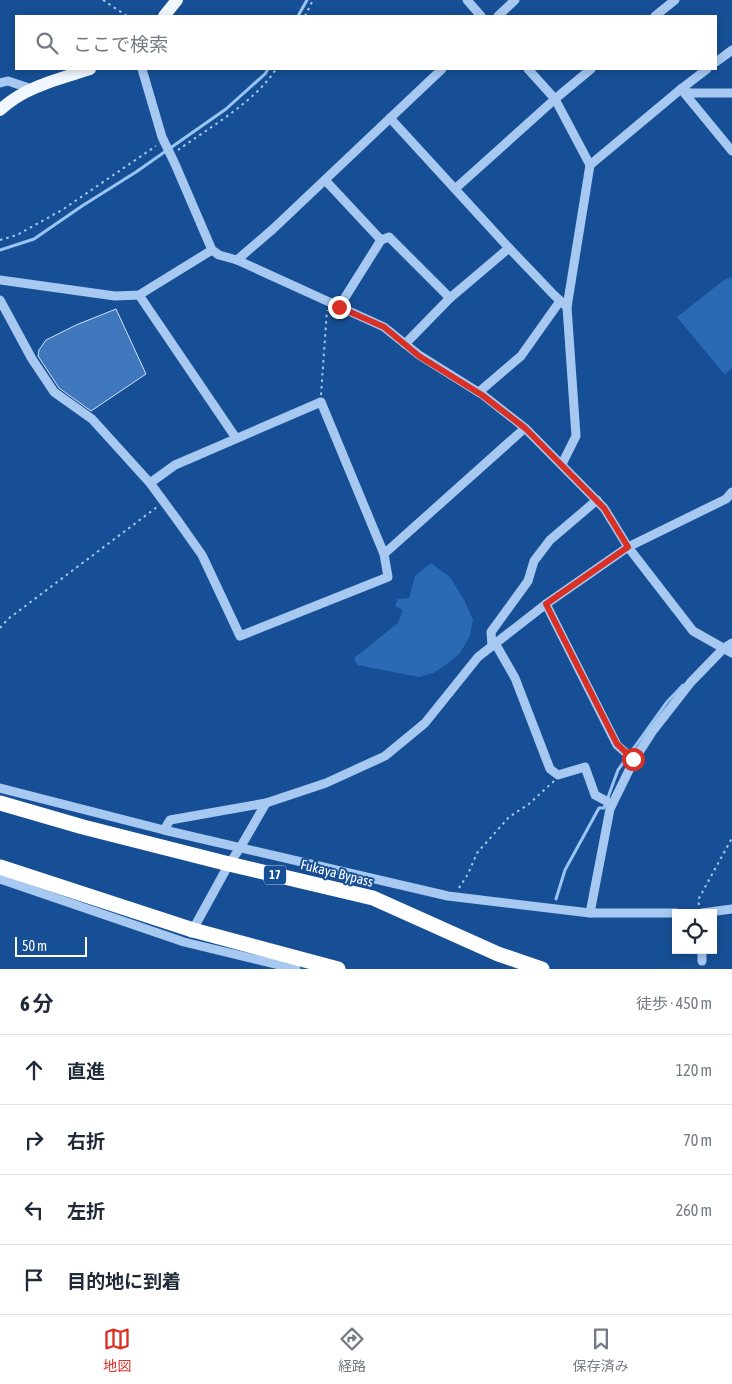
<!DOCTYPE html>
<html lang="ja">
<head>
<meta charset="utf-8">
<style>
	:root { --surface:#fff; --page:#f2f2f3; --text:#1f2937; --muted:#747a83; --line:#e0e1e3; --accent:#d93025 }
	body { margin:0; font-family:"Asap Condensed","Noto Sans JP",sans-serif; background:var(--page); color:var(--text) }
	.controls { position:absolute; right:15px; bottom:15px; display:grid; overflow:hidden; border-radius:0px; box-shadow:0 2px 8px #0003 }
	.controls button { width:45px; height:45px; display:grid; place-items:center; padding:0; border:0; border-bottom:1px solid var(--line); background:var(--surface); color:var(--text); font:25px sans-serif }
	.scale { position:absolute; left:15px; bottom:12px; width:72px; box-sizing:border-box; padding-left:5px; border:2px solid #fff; border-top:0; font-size:14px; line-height:18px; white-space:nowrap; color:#fff; -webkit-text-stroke:4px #164f95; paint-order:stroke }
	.stop { position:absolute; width:15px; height:15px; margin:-11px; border:4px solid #d93025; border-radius:50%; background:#fff }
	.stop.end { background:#d93025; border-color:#fff; box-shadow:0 1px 5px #0008 }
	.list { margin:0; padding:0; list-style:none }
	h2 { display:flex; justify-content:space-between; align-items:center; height:65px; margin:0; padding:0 20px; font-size:21px }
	h2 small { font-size:16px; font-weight:400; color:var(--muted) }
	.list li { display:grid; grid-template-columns:32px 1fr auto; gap:15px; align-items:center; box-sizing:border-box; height:70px; padding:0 20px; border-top:1px solid var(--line) }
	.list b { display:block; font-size:19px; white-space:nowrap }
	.list em { font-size:16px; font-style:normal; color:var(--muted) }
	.icon { flex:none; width:28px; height:28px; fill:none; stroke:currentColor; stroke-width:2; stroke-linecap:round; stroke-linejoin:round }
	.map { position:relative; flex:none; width:732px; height:969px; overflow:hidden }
	.search { position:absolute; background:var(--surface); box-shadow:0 2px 8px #0003; left:15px; right:15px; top:15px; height:55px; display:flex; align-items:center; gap:12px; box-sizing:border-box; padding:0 18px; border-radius:0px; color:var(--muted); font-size:19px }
	.sheet { height:345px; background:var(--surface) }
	nav { display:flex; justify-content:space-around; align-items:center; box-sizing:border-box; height:70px; border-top:1px solid var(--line); background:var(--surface); font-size:14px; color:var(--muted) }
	nav a { display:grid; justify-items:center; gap:2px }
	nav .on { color:var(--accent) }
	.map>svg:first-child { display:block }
</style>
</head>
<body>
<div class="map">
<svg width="732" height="969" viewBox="0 0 732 969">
	<rect width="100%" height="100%" fill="#164f95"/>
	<g fill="#2a69b3">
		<path d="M732 277V367L725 375 677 317 724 280Z"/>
		<path d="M431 563 450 577 464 600 473 620 470 636 460 653 446 665 433 673 419 677 357 665 354 658 398 623 403 610 395 606 398 599 409 598 415 576Z"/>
	</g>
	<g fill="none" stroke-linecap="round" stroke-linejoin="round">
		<g stroke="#99c4f3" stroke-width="3">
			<path d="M298 16 307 0"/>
			<path d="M0 250 34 239 82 206 136 172 226 109 265 74 268 69"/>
			<path d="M556 899 565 870 599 808H604L618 770 667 702 683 685"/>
		</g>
	</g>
	<path fill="#3f78bc" stroke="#cee3fc" d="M116 309 146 374 91 411 59 388 38 356 39 350 46 340 76 325Z"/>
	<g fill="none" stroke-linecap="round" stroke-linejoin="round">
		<g stroke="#a7c9f1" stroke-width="2" stroke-dasharray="2.5 4" stroke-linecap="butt">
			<path d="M103 0 127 16"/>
			<path d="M305 16 313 0"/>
			<path d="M178 150C210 127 255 102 276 69"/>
			<path d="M0 240 17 235 62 210 156 146"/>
			<path d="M321 395 327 310"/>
			<path d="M0 628 8 619 157 507"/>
			<path d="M459 888 468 874 477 853 509 817 529 804 554 781"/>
			<path d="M699 905 698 900 732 838"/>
		</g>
		<g stroke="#a7c9f1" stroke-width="9">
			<path d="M467 0 481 16"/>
			<path d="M498 16 515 0"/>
			<path d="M655 16 675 0"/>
			<path d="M716 62 732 50"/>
			<path d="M142 69 162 137 175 164 212 250 219 255 237 260 384 327 419 355 483 395 525 428 604 508 628 547 693 631 732 653"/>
			<path d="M528 69 555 99 590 165 567 307 576 436 562 464"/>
			<path d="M0 83 8 81 32 89"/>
			<path d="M681 89 732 151"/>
			<path d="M681 89 690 93H732"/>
			<path d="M390 118 509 248 554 295 567 307"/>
			<path d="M590 165 681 89 707 69"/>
			<path d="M325 180 381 240 389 237 450 298"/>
			<path d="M456 188 555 99 591 69"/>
			<path d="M237 260 273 229 442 69"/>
			<path d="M0 280 115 296 139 295 212 250"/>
			<path d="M139 295 236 438"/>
			<path d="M0 300 32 359 54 392 92 419 150 483 178 521 202 555 240 636 388 577 384 554 321 402 175 465 150 483"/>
			<path d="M339 307 381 240"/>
			<path d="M405 344 450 298 509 248"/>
			<path d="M479 392 521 356 560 301"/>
			<path d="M384 554 525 428"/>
			<path d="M546 604 617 745 634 760"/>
			<path d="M495 643 515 678 550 769 558 775 585 767 595 795 612 804"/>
			<path d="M492 646 491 632 528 581 534 561 550 540 597 500"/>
			<path d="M0 788 164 830 448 896 590 913H676"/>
			<path d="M164 830 170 820 266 803 326 783 385 756 425 723 478 657 546 604 628 547 726 499 732 492"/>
			<path d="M0 879 184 942 296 969"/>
			<path d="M590 913 610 809 634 760 652 732 691 682 724 648 732 643"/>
			<path d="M702 913 732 909"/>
			<path d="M191 933 229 864 240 848 266 803"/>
			<path d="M702 950V961"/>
		</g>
		<g stroke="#f1f7ff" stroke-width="12">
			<path d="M164 16 177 0"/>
			<path d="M0 110C24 87 59 79 90 69"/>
		</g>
		<g stroke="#fff" stroke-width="15">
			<path d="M0 803 83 827 229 864 373 898 498 954 542 969"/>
			<path d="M0 867 193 930 338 969"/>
		</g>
	</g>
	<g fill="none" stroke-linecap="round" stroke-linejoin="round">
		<path stroke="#d93025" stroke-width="6" d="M339 307 384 327 419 356 482 395 525 428 604 508 628 547 546 604 617 744 633 759"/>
	</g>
	<g text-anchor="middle" stroke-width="4" stroke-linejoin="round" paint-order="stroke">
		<rect fill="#164f95" stroke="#b9cadf" stroke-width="1" x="264" y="865.5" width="22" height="19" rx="4"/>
		<g font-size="12" font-weight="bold" fill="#fff">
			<text x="275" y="879">17</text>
		</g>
		<g font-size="14" fill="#fff" stroke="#164f95">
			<text transform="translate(337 873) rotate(14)" y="5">Fukaya Bypass</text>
		</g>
	</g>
</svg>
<div class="controls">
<button><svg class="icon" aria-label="locate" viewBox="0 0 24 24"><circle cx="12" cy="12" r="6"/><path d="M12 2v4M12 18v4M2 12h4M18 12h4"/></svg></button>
</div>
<div class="scale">50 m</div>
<div class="stop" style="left:633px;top:759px"></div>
<div class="stop end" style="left:339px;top:307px"></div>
<div class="search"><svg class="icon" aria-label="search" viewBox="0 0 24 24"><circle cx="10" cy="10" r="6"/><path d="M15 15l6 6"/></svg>ここで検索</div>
</div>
<section class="sheet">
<h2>6 分<small>徒歩 · 450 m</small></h2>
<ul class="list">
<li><svg class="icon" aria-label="ahead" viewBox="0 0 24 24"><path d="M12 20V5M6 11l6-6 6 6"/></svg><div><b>直進</b></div><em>120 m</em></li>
<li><svg class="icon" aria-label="right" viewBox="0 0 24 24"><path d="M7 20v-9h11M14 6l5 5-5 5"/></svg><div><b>右折</b></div><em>70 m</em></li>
<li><svg class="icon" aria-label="left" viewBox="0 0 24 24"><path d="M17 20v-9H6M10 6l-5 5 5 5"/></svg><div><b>左折</b></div><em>260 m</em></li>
<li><svg class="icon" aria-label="arrive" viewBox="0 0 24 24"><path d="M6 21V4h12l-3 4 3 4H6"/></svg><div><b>目的地に到着</b></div></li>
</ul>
</section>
<nav>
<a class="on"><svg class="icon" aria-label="map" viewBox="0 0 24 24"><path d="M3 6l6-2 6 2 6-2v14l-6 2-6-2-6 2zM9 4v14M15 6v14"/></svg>地図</a>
<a><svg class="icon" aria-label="directions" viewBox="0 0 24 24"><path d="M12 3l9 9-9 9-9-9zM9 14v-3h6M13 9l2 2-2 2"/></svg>経路</a>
<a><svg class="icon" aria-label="saved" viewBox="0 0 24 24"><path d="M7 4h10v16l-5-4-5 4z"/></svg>保存済み</a>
</nav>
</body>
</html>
